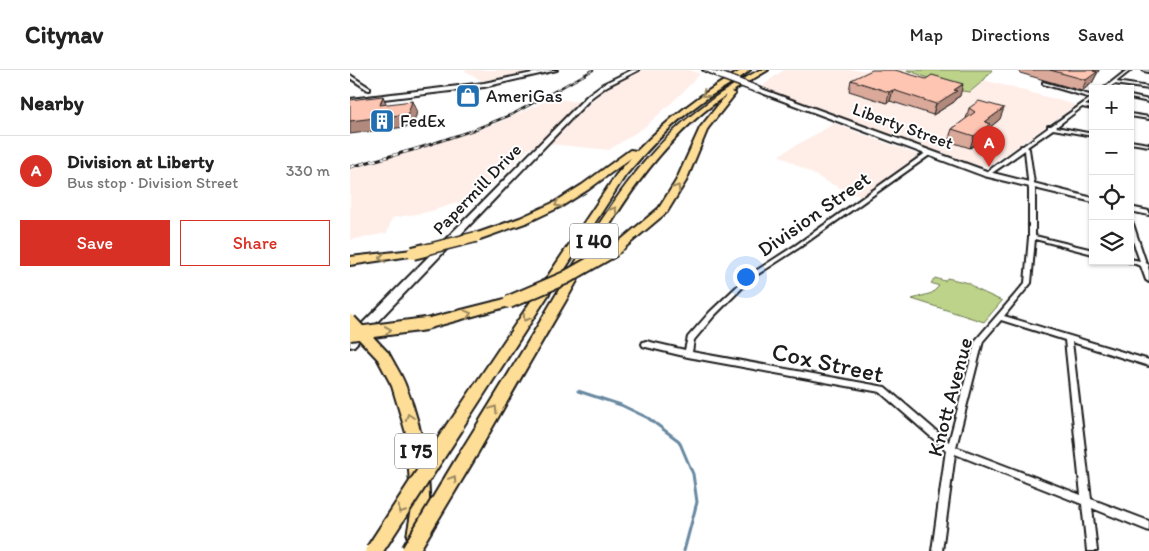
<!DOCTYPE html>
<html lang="en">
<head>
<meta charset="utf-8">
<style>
	:root { --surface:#fff; --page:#f2f2f2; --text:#222; --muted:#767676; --line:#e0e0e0; --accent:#d93025 }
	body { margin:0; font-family:Itim,sans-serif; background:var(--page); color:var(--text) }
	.controls { position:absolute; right:15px; top:15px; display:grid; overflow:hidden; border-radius:0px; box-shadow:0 1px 4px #0004 }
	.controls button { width:45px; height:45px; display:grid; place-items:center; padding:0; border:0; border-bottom:1px solid var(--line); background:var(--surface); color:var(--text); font:25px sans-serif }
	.you { position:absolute; left:395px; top:206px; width:18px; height:18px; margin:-12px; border:4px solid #fff; border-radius:50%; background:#1a73e8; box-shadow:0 0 0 8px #1a73e833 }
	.badge { display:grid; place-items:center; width:32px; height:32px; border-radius:50%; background:var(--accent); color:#fff; font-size:16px; font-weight:700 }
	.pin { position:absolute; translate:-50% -41px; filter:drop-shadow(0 1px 2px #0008) }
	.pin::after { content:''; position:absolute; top:26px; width:18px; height:15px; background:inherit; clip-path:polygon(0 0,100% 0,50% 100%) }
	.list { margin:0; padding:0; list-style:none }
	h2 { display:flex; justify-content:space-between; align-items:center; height:65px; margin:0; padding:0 20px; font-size:21px }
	h2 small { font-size:16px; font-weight:400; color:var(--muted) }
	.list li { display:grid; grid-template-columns:32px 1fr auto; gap:15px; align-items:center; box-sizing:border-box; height:70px; padding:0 20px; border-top:1px solid var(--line) }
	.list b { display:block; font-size:19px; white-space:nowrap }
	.list p { margin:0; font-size:16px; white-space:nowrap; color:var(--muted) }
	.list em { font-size:16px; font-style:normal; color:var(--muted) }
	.actions { display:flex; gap:10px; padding:15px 20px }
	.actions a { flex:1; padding:11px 0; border:1px solid var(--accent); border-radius:0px; text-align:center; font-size:18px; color:var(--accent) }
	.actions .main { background:var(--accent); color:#fff }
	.icon { flex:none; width:28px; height:28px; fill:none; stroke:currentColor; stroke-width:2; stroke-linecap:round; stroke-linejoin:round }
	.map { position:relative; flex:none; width:799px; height:481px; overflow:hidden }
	header { display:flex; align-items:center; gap:30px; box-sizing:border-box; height:70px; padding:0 25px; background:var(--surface); border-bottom:1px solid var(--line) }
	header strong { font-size:24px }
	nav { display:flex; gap:28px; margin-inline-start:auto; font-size:18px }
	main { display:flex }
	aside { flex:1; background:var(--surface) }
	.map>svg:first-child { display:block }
</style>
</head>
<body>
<header>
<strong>Citynav</strong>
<nav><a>Map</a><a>Directions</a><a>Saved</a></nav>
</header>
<main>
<aside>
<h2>Nearby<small></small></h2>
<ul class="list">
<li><span class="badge">A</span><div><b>Division at Liberty</b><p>Bus stop · Division Street</p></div><em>330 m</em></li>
</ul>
<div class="actions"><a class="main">Save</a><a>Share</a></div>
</aside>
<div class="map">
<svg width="799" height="481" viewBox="0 0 799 481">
	<rect width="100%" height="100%" fill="#fff"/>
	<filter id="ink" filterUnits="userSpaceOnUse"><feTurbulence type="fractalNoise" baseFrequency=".02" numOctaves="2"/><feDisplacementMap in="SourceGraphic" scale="10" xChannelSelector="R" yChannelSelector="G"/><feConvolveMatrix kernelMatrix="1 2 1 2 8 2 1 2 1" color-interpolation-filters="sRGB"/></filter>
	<g filter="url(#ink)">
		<g fill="#ffeee8">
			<path d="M114 0H186L132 11Z"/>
			<path d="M293 0H340L350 4 329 26 296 56 259 80 199 74 251 22 269 10Z"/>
			<path d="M434 0H557L612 21 622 22 634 10 726 35 641 95 630 96 412 17 422 8Z"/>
			<path d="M202 28 230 32 187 76 178 79 138 118 121 131 110 135 107 133 78 142 42 148 37 163 0 170V99L124 61 150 52Z"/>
			<path d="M485 53 496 58 568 85 511 127 477 112 429 85Z"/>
		</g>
		<g fill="#bcd389" stroke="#6c7852">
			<path d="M557 0H642L634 10 620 22 612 21Z"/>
			<path d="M585 208 595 211 597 208 619 213 626 219 652 231 634 252 562 229 582 223 589 216 581 213Z"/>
		</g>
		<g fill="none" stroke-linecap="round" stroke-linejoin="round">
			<path stroke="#6889a1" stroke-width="3" d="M228 321 271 335 298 348 329 371 343 404 347 432 334 481"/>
			<defs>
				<g id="street">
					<path d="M777 0H781L766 12 799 17V19L764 14 758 19H753Z"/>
					<path d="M793 0H799V2L794 1Z"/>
					<path d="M0 5 20 18V20H18L0 8Z"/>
					<path d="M693 12 743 26V30L735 35 743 37V39L732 37 706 57 743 64V66L703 59 677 77 679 79 685 120V166L743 180V184L685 169 681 213 654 246 799 290V296L722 272 741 429 799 451V461L742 438 747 481H737L732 434 605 384 592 481H582L596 380 530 322 338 287 296 277 293 276 292 274 293 272 296 271 335 280 338 267 360 242 398 206 446 175 577 82H581V84L450 177 402 208 364 246 344 270 342 282 535 317 599 372 626 270 675 213 679 167V120L675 80 639 105H635L634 104 671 77V76H673L698 58V56H701L741 28 693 14ZM651 250 715 270 731 425 606 377 633 271Z"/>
					<path d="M780 26 799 30V32L780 28Z"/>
					<path d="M780 44 799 47V49L780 46Z"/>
					<path d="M780 71 799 74V76L780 73Z"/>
					<path d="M780 152 783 154 796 193 799 195 798 197 799 201V212L796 210 791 196 777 191H780V189L790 191 780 163Z"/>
				</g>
				<g id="secondary">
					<path d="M197 0H207L134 17 0 33V29L134 13Z"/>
					<path d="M282 0H289L257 16 242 27 4 276 0 277V266L238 25 253 14Z"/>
					<path d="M353 0H361L372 5 367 6Z"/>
					<path d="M406 17 639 102 743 128V132L634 106 404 20 403 19Z"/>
					<path d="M780 137 799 141V145L780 141Z"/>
				</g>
				<g id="highway">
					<path d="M392 0H400C386 12 364 22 349 34 321 54 297 80 275 106L111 360 106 361 101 360 98 355 101 350 266 105 281 88 239 119 212 136 178 152 130 169H122L121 167 122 165 170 148 205 132 232 115 280 80 287 81C318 49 353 22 392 0Z"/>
					<path d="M410 0H418L381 22 385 24 358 58 336 111 317 142 273 179H265L264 177 265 175 309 138 326 111 350 58 376 25C301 76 259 155 215 232 185 283 155 335 126 386L120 388 114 386 112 381 114 376C144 328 174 279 203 230 262 131 304 56 410 0Z"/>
					<path d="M63 180 69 183 67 185 0 195V187Z"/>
					<path d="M159 228 163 229 165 232 163 235 76 259 71 257 70 254 71 251 76 249Z"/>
					<path d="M33 281 38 282C44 294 52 305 56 317 72 355 89 433 72 472L66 475 60 472 57 466 62 438 56 363 42 316 26 286 28 282Z"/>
				</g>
			</defs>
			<use href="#street" stroke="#1c1c1c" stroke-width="4"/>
			<use href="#secondary" stroke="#1c1c1c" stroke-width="4"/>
			<use href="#highway" stroke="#1c1c1c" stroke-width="4"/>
			<use href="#street" fill="#fff" fill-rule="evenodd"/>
			<use href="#secondary" fill="#fff" fill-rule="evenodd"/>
			<use href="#highway" fill="#fedd96" fill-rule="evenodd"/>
			<defs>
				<path id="rail-far1" d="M66 79 123 60 163 44 243 0"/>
				<path id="rail" d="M0 97 70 78"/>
			</defs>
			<use href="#rail-far1" stroke="#1c1c1c" stroke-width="2.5"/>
			<use href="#rail" stroke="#1c1c1c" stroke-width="3"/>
			<use href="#rail-far1" stroke="#fff" stroke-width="1" stroke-dasharray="4.5" stroke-linecap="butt"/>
			<use href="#rail" stroke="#fff" stroke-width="2" stroke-dasharray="5.5" stroke-linecap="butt"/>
			<defs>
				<path id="secondary-bridge" d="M369 5 406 19"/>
				<g id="highway-bridge-far2">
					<path d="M70 181 126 167"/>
					<path d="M262 181 269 177"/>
				</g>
				<g id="highway-bridge-far1">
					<path d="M63 183 75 180"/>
					<path d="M159 232 215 208 264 180"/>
					<path d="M0 251 33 286"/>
					<path d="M0 264 76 254"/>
				</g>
				<g id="highway-bridge">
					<path d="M24 481 106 355"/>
					<path d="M60 481 120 381"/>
				</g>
			</defs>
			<use href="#secondary-bridge" stroke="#1c1c1c" stroke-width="9" stroke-linecap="butt"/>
			<use href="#highway-bridge-far2" stroke="#1c1c1c" stroke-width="13" stroke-linecap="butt"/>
			<use href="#highway-bridge-far1" stroke="#1c1c1c" stroke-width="16" stroke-linecap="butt"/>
			<use href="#highway-bridge" stroke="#1c1c1c" stroke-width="20" stroke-linecap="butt"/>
			<use href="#secondary-bridge" stroke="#fff" stroke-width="6"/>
			<use href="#highway-bridge-far2" stroke="#fedd96" stroke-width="10"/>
			<use href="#highway-bridge-far1" stroke="#fedd96" stroke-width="12"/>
			<use href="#highway-bridge" stroke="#fedd96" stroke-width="16"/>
		</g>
		<g fill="#daa99a" stroke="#1c1c1c">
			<path d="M668 0H749L742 13 732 21 670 3Z"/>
			<path d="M501 10 610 26 605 29 604 32 583 45 540 31 537 33 499 21Z"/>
			<path d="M619 38 650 49 638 59 636 66 620 78 598 71 602 59 616 49Z"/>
		</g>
		<g fill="#b28a7d" stroke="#1c1c1c">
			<path d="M744 0H749L742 13 732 21 736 10Z"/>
			<path d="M613 14 610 26 605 29 604 32 583 45 586 34 604 20Z"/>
			<path d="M543 20 540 31 537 33 539 22Z"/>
			<path d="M33 26 38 38 30 35Z"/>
			<path d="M62 31 67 42 63 56 0 64V51Z"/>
			<path d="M654 38 650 49 638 59 636 66 620 78 624 66 635 52Z"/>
		</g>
		<g fill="#fec5b3" stroke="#1c1c1c">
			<path d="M522 0H545L576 9 582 5 613 14 604 20 607 21 586 34 543 20 539 22 501 10Z"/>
			<path d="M700 0H744L743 1 747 2 736 10Z"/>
			<path d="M33 26 30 35 62 31 58 44 0 51V30Z"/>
			<path d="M629 31 654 38 635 52 640 54 624 66 602 59 625 42 619 38Z"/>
		</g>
		<defs><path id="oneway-chevron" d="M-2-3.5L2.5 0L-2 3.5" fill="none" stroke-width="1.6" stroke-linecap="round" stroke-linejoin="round" transform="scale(1.25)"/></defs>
		<g stroke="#98865f">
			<use href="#oneway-chevron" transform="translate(355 24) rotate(144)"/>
			<use href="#oneway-chevron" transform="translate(327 118) rotate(-58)"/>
			<use href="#oneway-chevron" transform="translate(208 134) rotate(153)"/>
			<use href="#oneway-chevron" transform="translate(264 140) rotate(-57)"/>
			<use href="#oneway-chevron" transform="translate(32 188) rotate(171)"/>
			<use href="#oneway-chevron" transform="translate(118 244) rotate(-15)"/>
			<use href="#oneway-chevron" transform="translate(176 248) rotate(123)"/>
			<use href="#oneway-chevron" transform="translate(38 260) rotate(-8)"/>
			<use href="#oneway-chevron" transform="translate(144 339) rotate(-59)"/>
			<use href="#oneway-chevron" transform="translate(59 347) rotate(-108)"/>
			<use href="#oneway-chevron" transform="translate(103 409) rotate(-59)"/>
			<use href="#oneway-chevron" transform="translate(51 440) rotate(123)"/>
		</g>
	</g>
	<defs>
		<symbol id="shop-square" viewBox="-11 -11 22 22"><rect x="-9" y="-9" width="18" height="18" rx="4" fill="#1f6fb2" stroke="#fff"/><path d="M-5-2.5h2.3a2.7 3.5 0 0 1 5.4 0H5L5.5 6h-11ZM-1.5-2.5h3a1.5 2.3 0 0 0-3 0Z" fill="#fff"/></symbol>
		<symbol id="building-square" viewBox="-11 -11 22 22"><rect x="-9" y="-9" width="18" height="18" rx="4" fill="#1f6fb2" stroke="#fff"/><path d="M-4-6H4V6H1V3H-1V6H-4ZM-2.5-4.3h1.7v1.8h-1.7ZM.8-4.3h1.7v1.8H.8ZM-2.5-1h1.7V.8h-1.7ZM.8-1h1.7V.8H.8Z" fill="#fff"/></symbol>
	</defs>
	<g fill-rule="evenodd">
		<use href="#shop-square" x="104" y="12" width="28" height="28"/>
		<use href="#building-square" x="18" y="37" width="28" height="28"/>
	</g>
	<g text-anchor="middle" stroke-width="4" stroke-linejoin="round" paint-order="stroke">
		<g font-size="18" fill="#1c1c1c" stroke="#fff" text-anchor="start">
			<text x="136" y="32">AmeriGas</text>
			<text x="50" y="57">FedEx</text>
		</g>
		<g font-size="18" fill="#1c1c1c" stroke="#fff">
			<text transform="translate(553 56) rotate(20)" y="6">Liberty Street</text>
			<text transform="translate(127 119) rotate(-46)" y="6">Papermill Drive</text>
		</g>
		<g fill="#fff" stroke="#606060" stroke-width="1">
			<rect x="220" y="153.5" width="48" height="35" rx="4"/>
			<rect x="45" y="363.5" width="42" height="35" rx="4"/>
		</g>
		<g font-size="20" font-weight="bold" fill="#1c1c1c">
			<text x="244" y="178">I 40</text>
			<text x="66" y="388">I 75</text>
		</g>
		<g font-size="21" fill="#1c1c1c" stroke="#fff">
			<text transform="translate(464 144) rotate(-35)" y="7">Division Street</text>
			<text transform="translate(600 327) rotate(-75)" y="7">Knott Avenue</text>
		</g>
		<g font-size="25" fill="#1c1c1c" stroke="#fff">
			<text transform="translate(478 292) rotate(12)" y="9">Cox Street</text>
		</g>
	</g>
</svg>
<div class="controls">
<button>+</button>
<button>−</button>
<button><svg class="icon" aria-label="locate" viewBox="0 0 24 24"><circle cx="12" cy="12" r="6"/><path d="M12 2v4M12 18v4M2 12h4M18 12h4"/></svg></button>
<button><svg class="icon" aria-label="layers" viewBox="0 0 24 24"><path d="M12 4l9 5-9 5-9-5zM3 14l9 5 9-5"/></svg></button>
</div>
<div class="you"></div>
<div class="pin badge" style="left:639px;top:97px">A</div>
</div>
</main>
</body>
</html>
